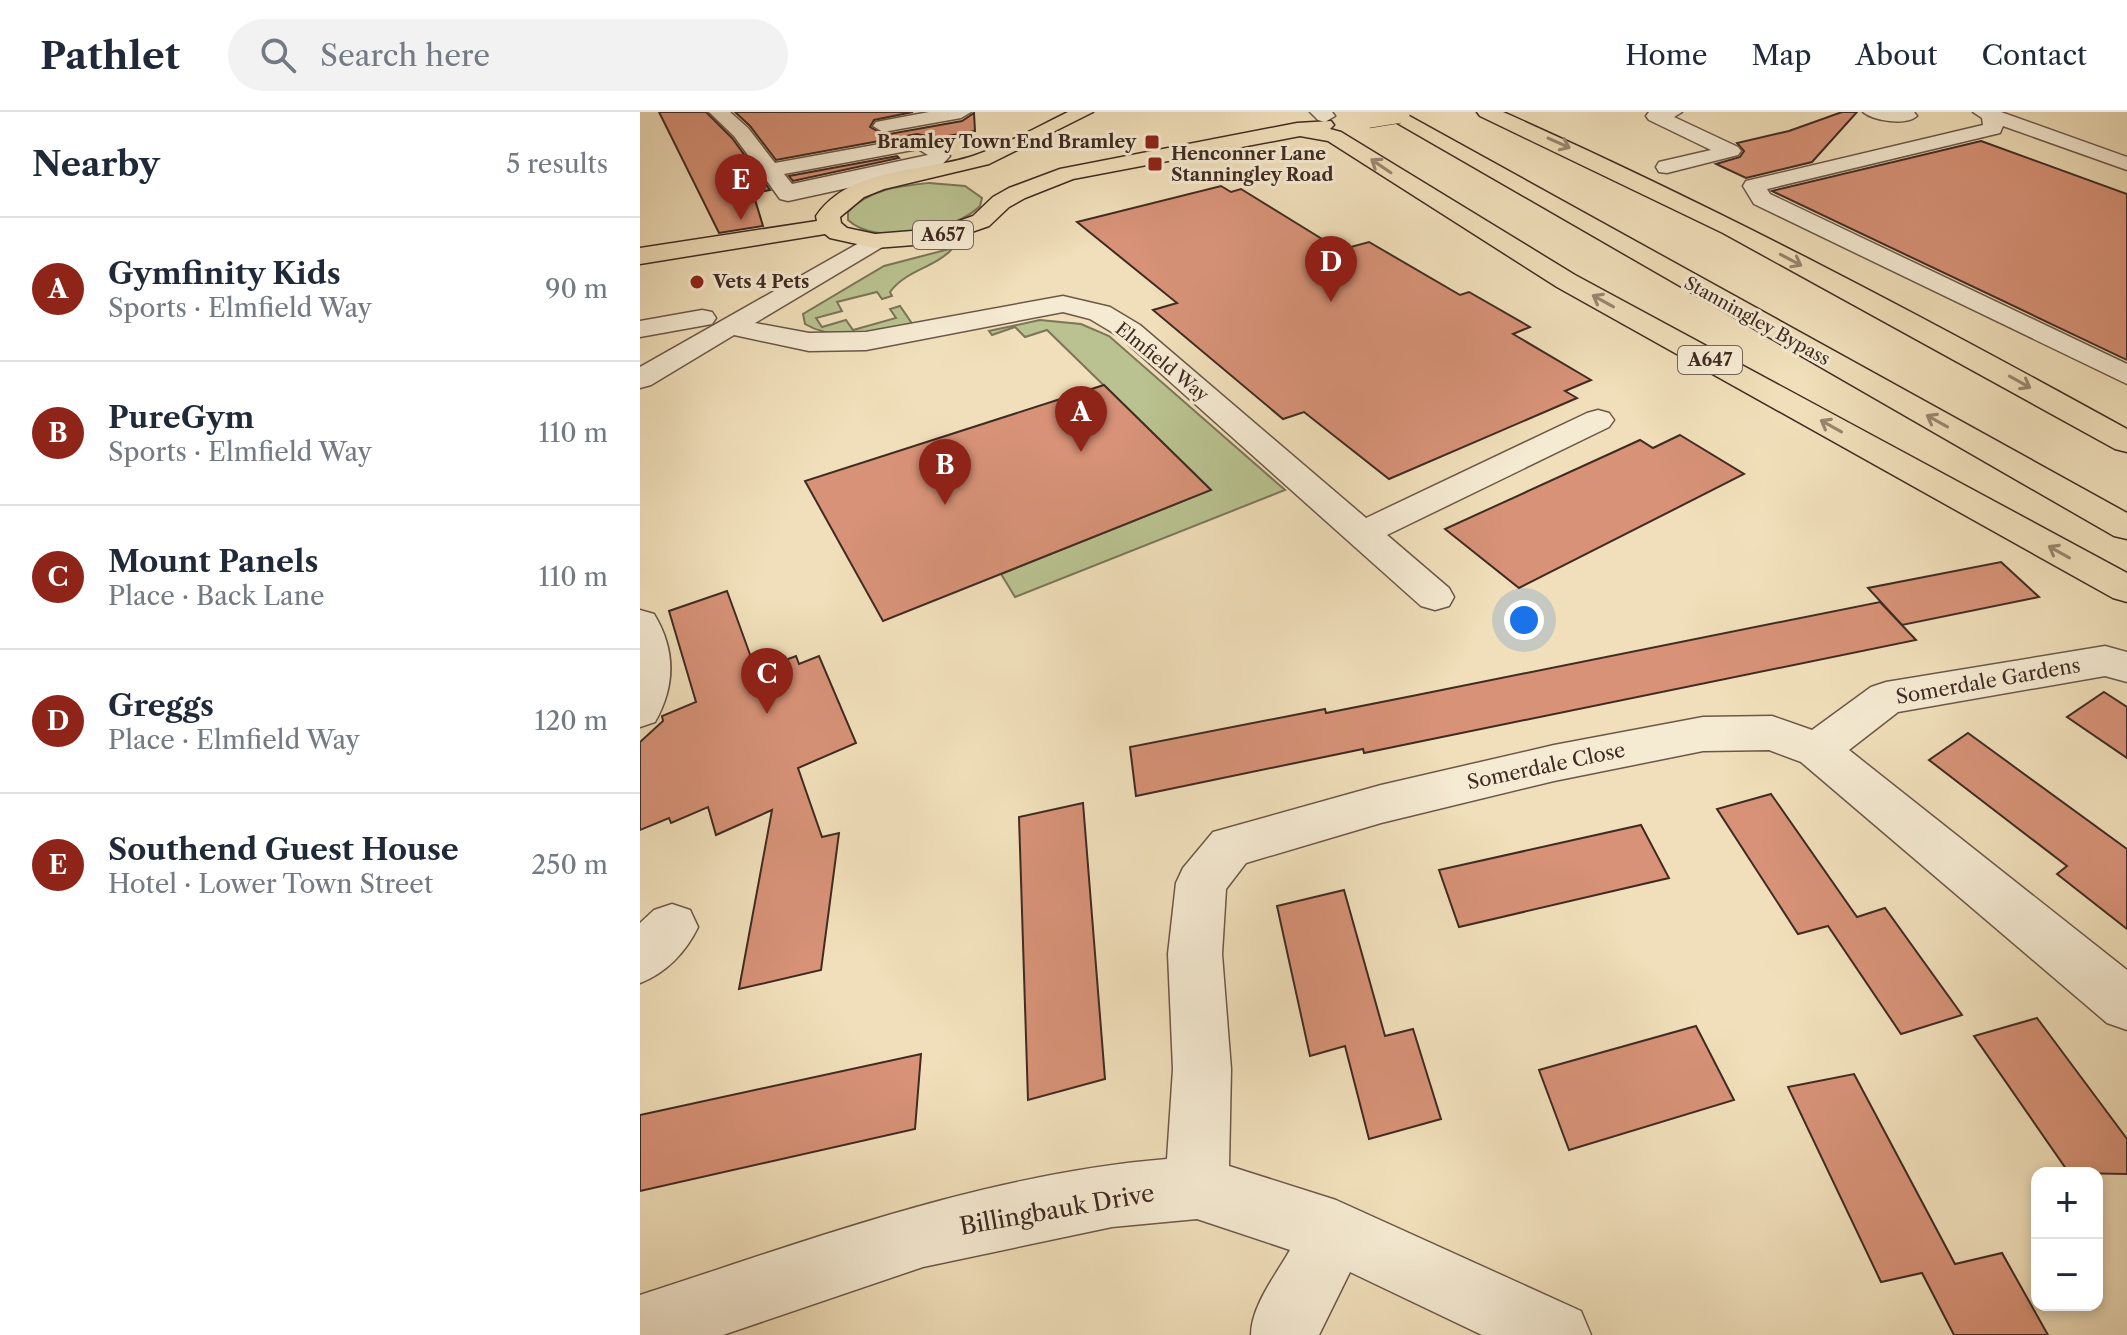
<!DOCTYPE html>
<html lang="en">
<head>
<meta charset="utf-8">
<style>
	:root { --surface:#fff; --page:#f2f2f3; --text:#1f2937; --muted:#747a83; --line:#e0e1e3; --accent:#8f2418 }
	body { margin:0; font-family:"Libre Caslon Text",serif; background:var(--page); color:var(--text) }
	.controls { position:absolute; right:24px; bottom:24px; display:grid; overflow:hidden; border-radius:16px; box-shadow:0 4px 12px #0003 }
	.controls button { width:72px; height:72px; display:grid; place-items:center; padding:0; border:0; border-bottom:2px solid var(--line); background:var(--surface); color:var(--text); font:40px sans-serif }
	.you { position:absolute; left:884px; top:508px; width:28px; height:28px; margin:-20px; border:6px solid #fff; border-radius:50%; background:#1a73e8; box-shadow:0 0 0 12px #1a73e833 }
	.badge { display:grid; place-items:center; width:52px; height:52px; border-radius:50%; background:var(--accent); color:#fff; font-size:26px; font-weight:700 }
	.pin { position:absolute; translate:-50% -66px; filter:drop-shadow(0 2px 4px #0008) }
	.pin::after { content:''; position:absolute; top:42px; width:28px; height:24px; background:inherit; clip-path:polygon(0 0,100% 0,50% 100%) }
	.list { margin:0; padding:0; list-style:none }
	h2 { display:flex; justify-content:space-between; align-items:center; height:104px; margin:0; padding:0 32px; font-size:34px }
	h2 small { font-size:26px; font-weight:400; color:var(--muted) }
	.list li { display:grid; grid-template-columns:52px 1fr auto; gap:24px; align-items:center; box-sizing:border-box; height:144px; padding:0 32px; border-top:2px solid var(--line) }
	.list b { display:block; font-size:30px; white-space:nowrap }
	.list p { margin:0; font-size:26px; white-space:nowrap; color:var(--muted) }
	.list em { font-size:26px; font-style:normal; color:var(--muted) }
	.icon { flex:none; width:44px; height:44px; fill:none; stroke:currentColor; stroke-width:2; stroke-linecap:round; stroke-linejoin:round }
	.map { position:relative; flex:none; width:1487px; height:1223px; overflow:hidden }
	header { display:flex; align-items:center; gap:48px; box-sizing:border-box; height:112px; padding:0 40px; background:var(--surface); border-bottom:2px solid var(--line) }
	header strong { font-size:38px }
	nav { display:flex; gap:44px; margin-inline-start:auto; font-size:28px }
	.search { width:560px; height:72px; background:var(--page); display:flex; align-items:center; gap:20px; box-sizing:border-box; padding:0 28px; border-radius:44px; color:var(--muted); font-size:30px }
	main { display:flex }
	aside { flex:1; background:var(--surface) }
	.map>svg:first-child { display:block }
</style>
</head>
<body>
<header>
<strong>Pathlet</strong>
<div class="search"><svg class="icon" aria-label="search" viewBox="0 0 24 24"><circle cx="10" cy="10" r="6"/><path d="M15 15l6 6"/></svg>Search here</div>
<nav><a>Home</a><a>Map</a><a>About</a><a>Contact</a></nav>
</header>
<main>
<aside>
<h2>Nearby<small>5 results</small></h2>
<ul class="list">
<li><span class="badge">A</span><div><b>Gymfinity Kids</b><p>Sports · Elmfield Way</p></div><em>90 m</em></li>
<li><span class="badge">B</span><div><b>PureGym</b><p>Sports · Elmfield Way</p></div><em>110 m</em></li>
<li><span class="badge">C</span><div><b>Mount Panels</b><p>Place · Back Lane</p></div><em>110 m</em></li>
<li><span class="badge">D</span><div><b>Greggs</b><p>Place · Elmfield Way</p></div><em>120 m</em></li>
<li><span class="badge">E</span><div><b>Southend Guest House</b><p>Hotel · Lower Town Street</p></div><em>250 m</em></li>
</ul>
</aside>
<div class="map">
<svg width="1487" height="1223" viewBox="0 0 1487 1223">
	<rect width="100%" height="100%" fill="#f0dfba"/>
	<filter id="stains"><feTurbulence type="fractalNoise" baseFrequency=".0025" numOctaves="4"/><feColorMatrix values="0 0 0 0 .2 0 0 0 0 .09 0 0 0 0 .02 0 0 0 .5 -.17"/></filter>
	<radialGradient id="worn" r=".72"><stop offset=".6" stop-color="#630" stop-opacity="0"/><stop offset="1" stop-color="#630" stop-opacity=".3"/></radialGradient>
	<g fill="#b9c290" stroke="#7c765a" stroke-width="2">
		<path d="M289 71 325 74 342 86 340 94C314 120 237 135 208 108V100C228 77 260 74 289 71Z"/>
		<path d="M313 136C295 156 266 158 250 180L252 184 242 187 237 180 197 190 202 199 176 206 182 215 206 208 213 218 256 206 250 197 260 194 273 213C240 218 196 231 165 212L163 202 244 154Z"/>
		<path d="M400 208 441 212 469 224 645 378 375 485 361 462 571 378 407 218 385 225 375 215 352 223 349 219Z"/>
	</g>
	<g fill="#d79277" stroke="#402b23" stroke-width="2">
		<path d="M19 0H66L92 26 130 78 113 81 123 114 79 121Z"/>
		<path d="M95 0H273L234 8 230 15 244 23 322 9 334 1 335 19 297 26 277 22 136 48 110 14Z"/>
		<path d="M1202 0H1217L1172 50 1106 66 1076 52 1100 45 1104 39 1097 31 1149 19Z"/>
		<path d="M1341 29 1487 82V248L1132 79Z"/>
		<path d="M257 44 259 46 153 69 149 64Z"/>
		<path d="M581 74 591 80 601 77 700 138 729 130 820 183 829 180 890 215 873 222 951 268 925 279 937 286 749 367 664 300 643 307 513 198 537 191 437 110Z"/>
		<path d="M464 273 571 378 243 509 165 369Z"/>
		<path d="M1040 323 1104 362 879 476 805 417 1000 328 1013 336Z"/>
		<path d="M1361 450 1399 485 1262 513 1228 476Z"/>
		<path d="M87 479 116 559 156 544 159 552 179 544 216 631 158 656 182 725 199 721 181 858 99 877 132 698 76 723 68 695 31 711 29 706 0 718V630L23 609 22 604 56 590 29 499Z"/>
		<path d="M1240 490 1276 528 724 641 723 637 496 684 490 635 685 597 686 601 772 584Z"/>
		<path d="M1464 580 1487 595V646L1427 605Z"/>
		<path d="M1328 621 1487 737V817L1417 762 1427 754 1289 648Z"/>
		<path d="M1131 682 1217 805 1245 796 1322 903 1261 922 1188 814 1158 822 1077 697Z"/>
		<path d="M443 691 465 967 388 988 379 705Z"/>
		<path d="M1001 713 1029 766 819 815 799 758Z"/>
		<path d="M704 778 745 924 773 917 801 1007 729 1027 705 934 670 944 637 794Z"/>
		<path d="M1397 906 1487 1027V1062L1429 1061 1334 924Z"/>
		<path d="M1056 914 1094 988 929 1038 899 958Z"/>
		<path d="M281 942 275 1017 0 1079V1003Z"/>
		<path d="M1214 962 1315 1152 1362 1141 1408 1223H1314L1282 1161 1241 1170 1148 975Z"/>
	</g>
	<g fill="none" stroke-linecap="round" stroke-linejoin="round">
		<defs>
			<g id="minor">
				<path d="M69 0H90L108 16 135 51 278 25 294 27 310 44 299 56 148 89 140 87 94 24ZM278 37 288 43 152 72 144 62Z"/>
				<path d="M289 0H331L321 6 243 20 233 14 236 10Z"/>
				<path d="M670 0H692L695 4 685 10 678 8Z"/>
				<path d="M1009 0H1042L1034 5 1098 35 1101 39 1098 43 1027 61 1019 60 1016 55 1019 50 1071 38 1009 8 1006 4Z"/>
				<path d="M1223 0H1274L1277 4C1266 14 1234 9 1223 0Z"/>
				<path d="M1333 0H1361L1487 45V58L1363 14 1360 21 1127 77 1130 82 1487 252V272L1114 92 1103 74 1106 69 1343 13 1342 6Z"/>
				<path d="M235 122 244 124 247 129 244 134 115 211 169 221 226 220 423 184 470 195 500 213 726 406 947 301 958 298 969 301 974 308 969 315 747 423 809 476 814 485 809 494 795 498 781 494 480 225 450 207 423 200 226 238 169 239 94 223 11 273 0 276V255Z"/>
				<path d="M62 198 72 200 76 206 72 212 0 225V209Z"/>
				<path d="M0 498 14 502C36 538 35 575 15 610L0 615Z"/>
				<path d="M1465 534 1487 540V570L1465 564 1258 600 1209 638 1487 858V918L1467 911 1161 650 1129 638 1063 639 914 669 741 711 606 751 586 777 582 842 591 957 589 1054 696 1088 941 1199 951 1223H842L710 1160 679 1223H611C611 1194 636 1163 650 1138L557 1107 472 1115 283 1155 83 1223H0V1183C173 1127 345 1062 527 1047L533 957 528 842 536 771 543 756 573 720 741 673 914 633 1063 605 1132 604 1172 618 1231 575 1246 570Z"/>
				<path d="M32 792 50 798 58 815C46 840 26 861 0 871V811L14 798Z"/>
			</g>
			<g id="major">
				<path d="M428 0H453L349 52 244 77 224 85 200 105 201 111 207 116 235 122 297 117 333 104 353 85 369 76 420 57 657 11 691 9 694 13 690 17 701 20 935 163 1487 461V490L1473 486 917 175 688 29 660 24 433 67 385 86 369 95 349 114 300 131 235 136 190 126 185 122 0 152V136L177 109 176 104C211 54 281 61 333 44 366 33 397 15 428 0Z"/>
				<path d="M738 0H762L1487 401V427L1474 424Z"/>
				<path d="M837 0H863C1077 95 1282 204 1487 317V340L1475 337 1083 121 840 4Z"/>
			</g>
		</defs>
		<use href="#minor" stroke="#6c5849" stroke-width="3"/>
		<use href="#major" stroke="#402b23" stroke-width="3"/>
		<use href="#minor" fill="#f5ead2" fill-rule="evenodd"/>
		<use href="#major" fill="#f0dfba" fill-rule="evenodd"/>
		<defs>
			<path id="major-bridge" d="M728 5 759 0"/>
		</defs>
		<use href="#major-bridge" stroke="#402b23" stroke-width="23" stroke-linecap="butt"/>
		<use href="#major-bridge" stroke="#f0dfba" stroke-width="22"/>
	</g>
	<defs><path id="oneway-shaft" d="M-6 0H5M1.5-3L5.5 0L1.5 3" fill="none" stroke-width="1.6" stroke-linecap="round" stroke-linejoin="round" transform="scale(2)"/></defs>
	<g stroke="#98856e">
		<use href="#oneway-shaft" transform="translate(919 31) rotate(24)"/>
		<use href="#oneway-shaft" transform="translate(741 54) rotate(-146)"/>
		<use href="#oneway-shaft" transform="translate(1151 148) rotate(28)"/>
		<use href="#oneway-shaft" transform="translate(963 189) rotate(-151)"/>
		<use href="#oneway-shaft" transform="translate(1380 270) rotate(29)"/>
		<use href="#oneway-shaft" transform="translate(1297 309) rotate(-151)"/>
		<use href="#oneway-shaft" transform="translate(1191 314) rotate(-151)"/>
		<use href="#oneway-shaft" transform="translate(1419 440) rotate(-151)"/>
	</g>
	<g fill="#8f2418" stroke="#f5ead2" stroke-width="3">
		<rect x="504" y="22" width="16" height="16" rx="4"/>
		<rect x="507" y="44" width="16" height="16" rx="4"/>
		<circle cx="57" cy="170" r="8"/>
	</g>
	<g text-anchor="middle" stroke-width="6" stroke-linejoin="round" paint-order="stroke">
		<g font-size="18" font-weight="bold" fill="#402b23" stroke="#f5ead2" text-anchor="start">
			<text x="496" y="36" text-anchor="end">Bramley Town End Bramley</text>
			<text x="531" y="48">Henconner Lane<tspan x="531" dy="21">Stanningley Road</tspan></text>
			<text x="73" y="176">Vets 4 Pets</text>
		</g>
		<g fill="#f5ead2" stroke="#766458" stroke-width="2">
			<rect x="273" y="109" width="60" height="28" rx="6"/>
			<rect x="1038" y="234" width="64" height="28" rx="6"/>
		</g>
		<g font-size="18" font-weight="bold" fill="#402b23">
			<text x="303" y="129">A657</text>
			<text x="1070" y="254">A647</text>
		</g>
		<g font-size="18" fill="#402b23" stroke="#f5ead2">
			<text transform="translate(1117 209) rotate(29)" y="6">Stanningley Bypass</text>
			<text transform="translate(522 250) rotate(39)" y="6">Elmfield Way</text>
		</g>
		<g font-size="20" fill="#402b23" stroke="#f5ead2">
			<text transform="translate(1348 569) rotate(-10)" y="7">Somerdale Gardens</text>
			<text transform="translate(906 654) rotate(-12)" y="7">Somerdale Close</text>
		</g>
		<g font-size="24" fill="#402b23" stroke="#f5ead2">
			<text transform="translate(417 1098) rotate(-10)" y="8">Billingbauk Drive</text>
		</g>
	</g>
	<rect width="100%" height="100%" filter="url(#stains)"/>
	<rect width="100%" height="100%" fill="url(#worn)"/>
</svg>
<div class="controls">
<button>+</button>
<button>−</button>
</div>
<div class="you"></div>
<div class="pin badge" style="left:441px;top:340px">A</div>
<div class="pin badge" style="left:305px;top:393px">B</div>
<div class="pin badge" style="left:127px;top:602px">C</div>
<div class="pin badge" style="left:691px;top:190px">D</div>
<div class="pin badge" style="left:101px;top:108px">E</div>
</div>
</main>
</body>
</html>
